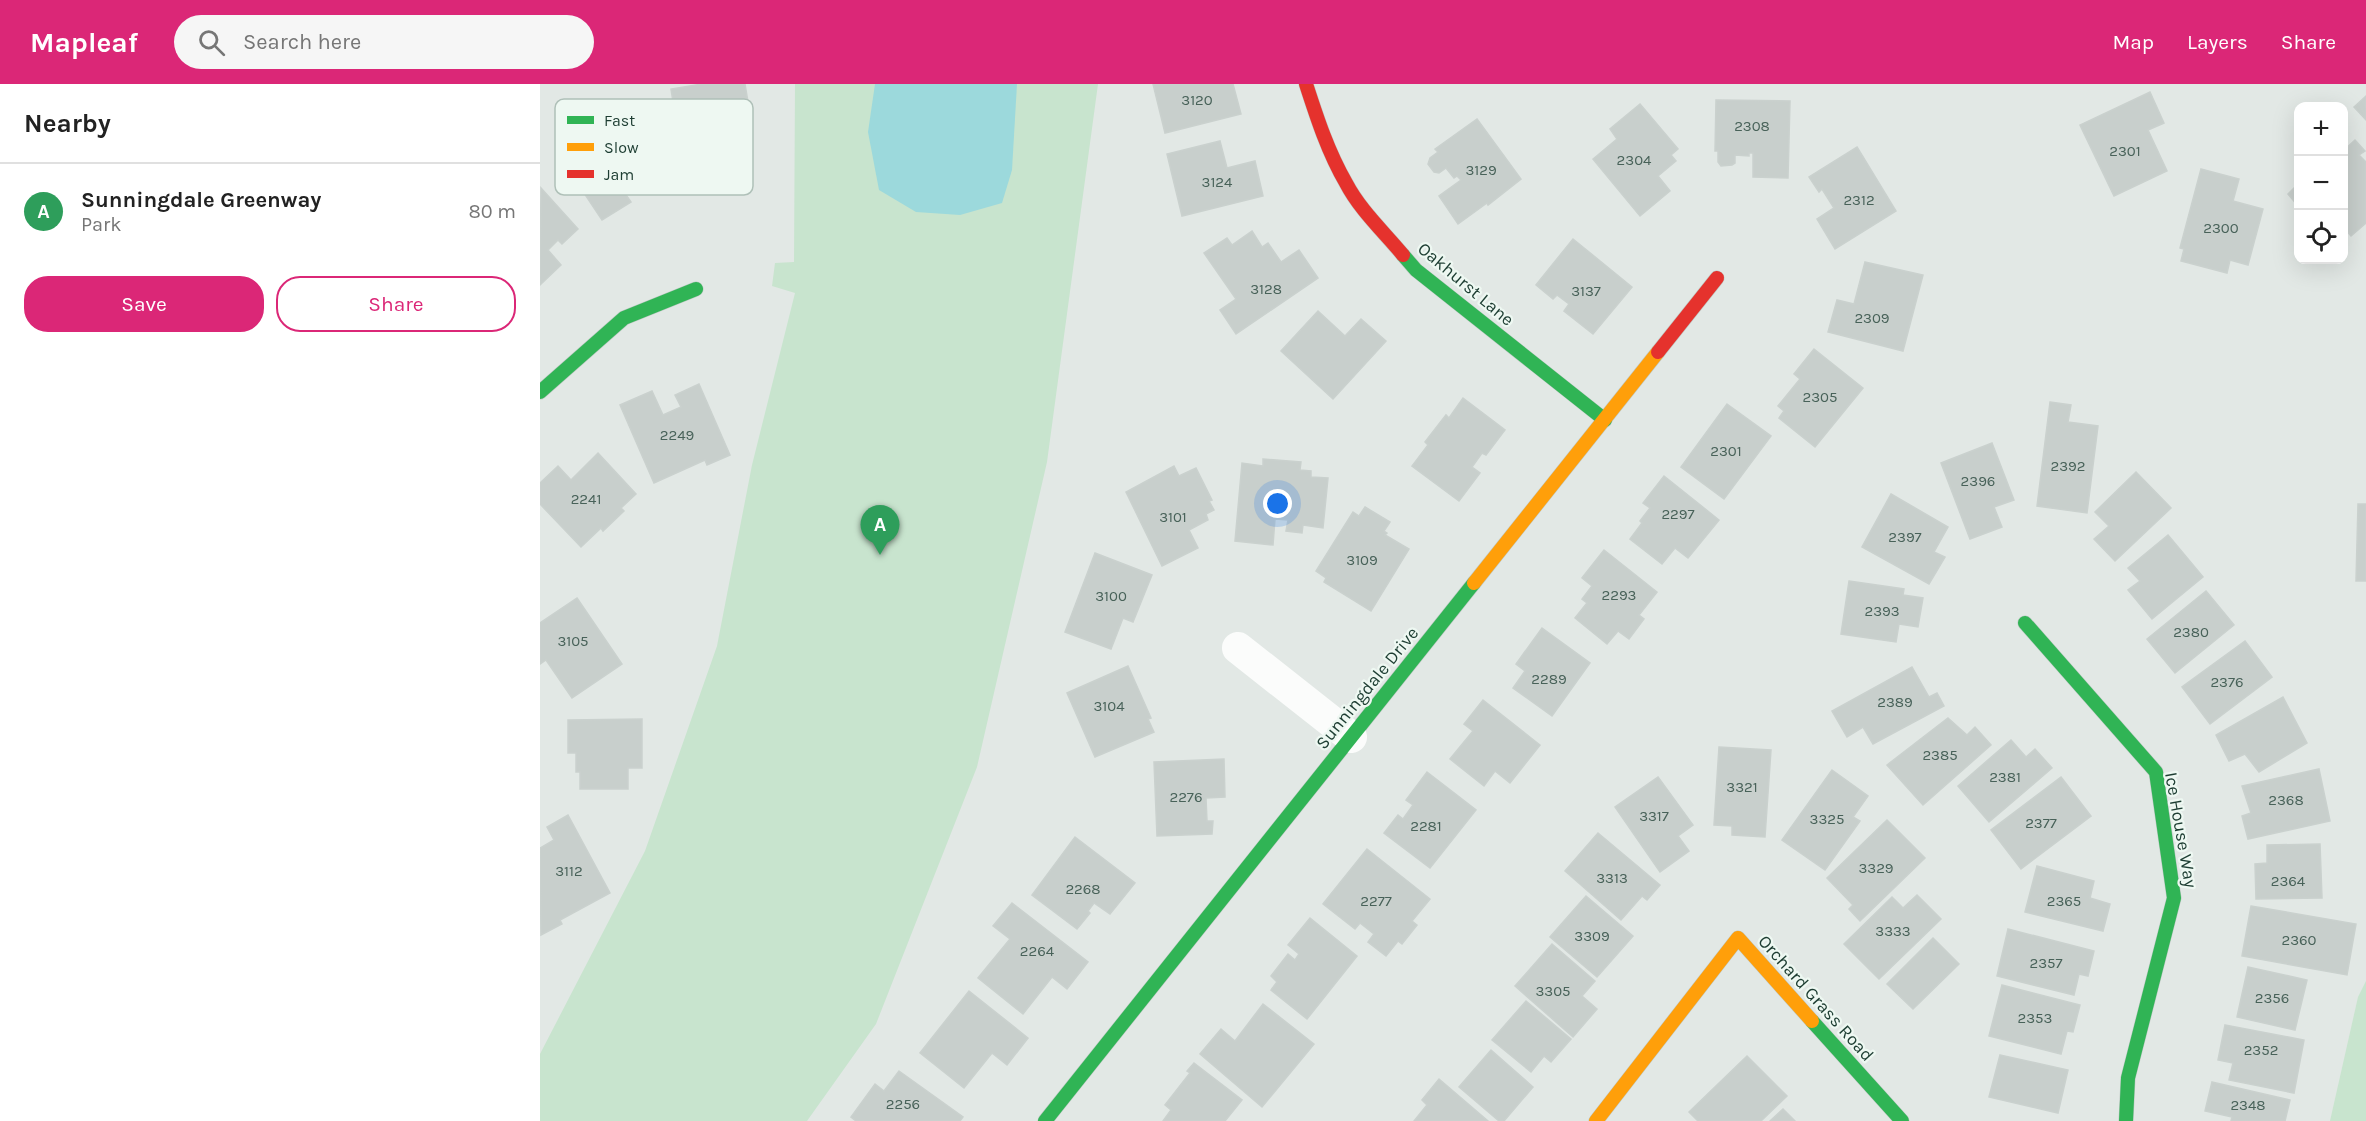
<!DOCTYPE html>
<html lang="en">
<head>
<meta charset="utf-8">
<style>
	:root { --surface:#fff; --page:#f6f6f6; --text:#222; --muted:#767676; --line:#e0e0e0; --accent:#db2777 }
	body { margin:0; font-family:Karla,sans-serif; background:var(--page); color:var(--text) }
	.controls { position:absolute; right:18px; top:18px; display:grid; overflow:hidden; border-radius:12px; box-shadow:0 6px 24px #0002 }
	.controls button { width:54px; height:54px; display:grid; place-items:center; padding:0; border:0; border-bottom:2px solid var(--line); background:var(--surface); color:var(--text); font:30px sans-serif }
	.you { position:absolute; left:738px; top:420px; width:21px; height:21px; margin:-15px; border:4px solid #fff; border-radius:50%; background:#1a73e8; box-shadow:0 0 0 9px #1a73e833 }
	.badge { display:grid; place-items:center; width:39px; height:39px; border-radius:50%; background:var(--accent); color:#fff; font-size:20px; font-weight:700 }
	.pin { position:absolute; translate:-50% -50px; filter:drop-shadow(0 2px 3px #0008) }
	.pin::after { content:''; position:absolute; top:32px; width:21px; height:18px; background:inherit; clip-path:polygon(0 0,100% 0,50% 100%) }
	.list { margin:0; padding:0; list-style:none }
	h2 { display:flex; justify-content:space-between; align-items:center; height:78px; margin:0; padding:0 24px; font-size:26px }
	h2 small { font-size:20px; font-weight:400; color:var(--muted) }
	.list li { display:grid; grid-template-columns:39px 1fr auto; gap:18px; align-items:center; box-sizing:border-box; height:96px; padding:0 24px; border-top:2px solid var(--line) }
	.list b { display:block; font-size:22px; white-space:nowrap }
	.list p { margin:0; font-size:20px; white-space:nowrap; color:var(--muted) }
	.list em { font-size:20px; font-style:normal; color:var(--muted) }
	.actions { display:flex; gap:12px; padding:18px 24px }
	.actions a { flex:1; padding:14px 0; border:2px solid var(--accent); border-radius:24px; text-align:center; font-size:21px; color:var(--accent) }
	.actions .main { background:var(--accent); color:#fff }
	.icon { flex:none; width:33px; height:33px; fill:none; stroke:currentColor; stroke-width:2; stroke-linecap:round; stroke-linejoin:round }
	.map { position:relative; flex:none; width:1826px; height:1037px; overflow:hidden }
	header { display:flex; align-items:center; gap:36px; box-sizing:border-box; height:84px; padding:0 30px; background:var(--accent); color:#fff }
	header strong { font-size:28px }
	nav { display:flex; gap:33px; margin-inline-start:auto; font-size:21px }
	.search { width:420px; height:54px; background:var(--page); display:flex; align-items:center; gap:15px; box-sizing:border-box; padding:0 21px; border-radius:33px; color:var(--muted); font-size:22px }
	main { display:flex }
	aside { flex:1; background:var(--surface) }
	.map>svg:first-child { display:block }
</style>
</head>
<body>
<header>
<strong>Mapleaf</strong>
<div class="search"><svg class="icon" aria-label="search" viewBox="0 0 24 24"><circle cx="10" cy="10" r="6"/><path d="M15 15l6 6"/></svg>Search here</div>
<nav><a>Map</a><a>Layers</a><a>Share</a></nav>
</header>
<main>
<aside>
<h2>Nearby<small></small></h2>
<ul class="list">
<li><span class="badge" style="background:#2e9e5b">A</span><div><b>Sunningdale Greenway</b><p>Park</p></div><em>80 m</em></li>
</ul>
<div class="actions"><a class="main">Save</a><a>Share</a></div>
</aside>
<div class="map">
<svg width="1826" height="1037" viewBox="0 0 1826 1037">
	<rect width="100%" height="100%" fill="#e2e8e5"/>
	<g fill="#c8e4ce">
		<path d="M255 0H558L507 378 437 683 336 940 267 1037H0V970L105 767 177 562 212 381 255 209 232 202 235 179 254 178Z"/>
		<path d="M1826 897V1037H1790L1818 913Z"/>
	</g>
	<path fill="#9cd9dc" d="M335 0H477L472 86 462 119 420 131 376 128 339 106 328 48Z"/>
	<g fill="#c8cfcc" stroke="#cad1ce" stroke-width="1.5">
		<path d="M162 0H205L212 42 180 47 186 83 150 88 143 56 153 54V47L138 49 131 5Z"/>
		<path d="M613 0H693L701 30 625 49Z"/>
		<path d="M1610 8 1624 39 1608 46 1627 87 1574 112 1540 41Z"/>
		<path d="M1826 12V36L1814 23Z"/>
		<path d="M1176 16 1250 17 1248 94 1213 93V69H1209V72L1195 71V79L1192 81 1181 82 1178 78V67H1175Z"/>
		<path d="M1100 20 1138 65 1131 71 1136 77 1118 92 1130 107 1100 132 1053 75 1077 55 1070 45Z"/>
		<path d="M89 30 118 77 102 87 106 94 84 108 91 118 62 136 20 73Z"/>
		<path d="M937 35 981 95 948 121 947 119 918 140 899 112 921 96 917 92 914 94 906 84 899 89 894 88 888 80 890 74 898 68 895 65Z"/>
		<path d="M1815 56 1825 67 1819 71 1826 78V139L1811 152 1804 144V66Z"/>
		<path d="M680 57 687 84 715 77 723 112 642 132 627 70Z"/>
		<path d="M1317 63 1356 127 1295 165 1277 135 1294 124 1282 105 1279 108 1269 93Z"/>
		<path d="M1661 85 1699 95 1693 117 1723 125 1708 181 1690 176 1687 189 1641 177 1644 165 1640 164Z"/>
		<path d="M1758 100V122L1748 110Z"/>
		<path d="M1 104 38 145 22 160 18 156 8 166 21 181 0 201Z"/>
		<path d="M712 147 722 163 728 159 741 178 759 166 778 194 696 250 680 226 696 215 664 169 687 154 692 161Z"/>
		<path d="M1033 155 1092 203 1053 250 1024 227 1029 220 1017 211 1013 215 996 201Z"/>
		<path d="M1325 178 1383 191 1363 267 1288 248 1297 216 1314 220Z"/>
		<path d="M778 227 805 252 821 235 846 257 793 315 741 267Z"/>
		<path d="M1274 265 1323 304 1275 363 1239 334 1244 327 1238 322 1260 295 1254 290Z"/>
		<path d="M159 300 190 371 167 381 165 376 114 399 80 321 112 307 123 331 141 323 135 311Z"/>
		<path d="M923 314 965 346 946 371 942 369 932 383 940 389 919 417 872 382 888 361 885 358 906 331 909 334Z"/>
		<path d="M1510 318 1531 321 1528 338 1558 342 1547 429 1497 422Z"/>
		<path d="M1187 320 1231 352 1184 415 1141 383Z"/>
		<path d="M1452 359 1474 416 1454 423 1462 443 1430 455 1401 379Z"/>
		<path d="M58 369 96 410 81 424 84 427 63 447 61 444 41 463 0 420V399L18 382 31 396Z"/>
		<path d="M723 375 761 378 760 386 771 387V393L788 394 783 444 763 441 762 449 746 447 748 436 735 435 733 461 695 457 702 379 723 382Z"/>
		<path d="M634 382 639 392 656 384 672 416 669 417 674 426 666 430 668 436 649 446 658 464 622 482 586 408Z"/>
		<path d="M1596 388 1631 424 1575 477 1554 455 1569 442 1555 428Z"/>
		<path d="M1124 392 1179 436 1148 474 1135 464 1122 480 1090 455 1102 439 1100 437 1110 424 1103 419Z"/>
		<path d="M1351 410 1408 443 1394 468 1405 473 1389 500 1322 463Z"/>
		<path d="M1818 420H1826V497H1816Z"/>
		<path d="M825 423 850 438 844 447 847 449 845 451 869 465 831 527 784 498 786 494 776 487 813 428 819 432Z"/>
		<path d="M1628 451 1663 493 1612 535 1588 506 1600 497 1588 484Z"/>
		<path d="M1064 466 1117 508 1099 531 1104 535 1089 555 1078 547 1067 560 1035 534 1047 519 1042 515 1052 502 1042 494Z"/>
		<path d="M555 469 612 491 593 538 583 534 571 565 525 548Z"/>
		<path d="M1309 497 1364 505 1363 511 1383 514 1378 543 1359 540 1356 558 1301 550Z"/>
		<path d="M1666 507 1694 541 1635 589 1607 555Z"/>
		<path d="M37 514 82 580 32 614 6 576 0 580V539Z"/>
		<path d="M1002 544 1050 579 1012 632 973 604 985 587 976 580Z"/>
		<path d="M1705 557 1732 593 1670 640 1642 603Z"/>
		<path d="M588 582 611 634 608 635 614 648 555 673 527 609Z"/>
		<path d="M1372 583 1389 613 1397 609 1404 622 1333 660 1323 643 1307 653 1292 627Z"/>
		<path d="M1743 613 1767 659 1719 688 1705 670 1689 677 1676 651Z"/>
		<path d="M943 616 1000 661 970 699 955 687 944 702 910 675 933 647 924 640Z"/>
		<path d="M1408 634 1427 651 1435 643 1451 661 1383 721 1347 681Z"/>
		<path d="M102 635V684H88V705H40V688H36V669H28V636Z"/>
		<path d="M1471 656 1486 673 1495 665 1512 684 1449 738 1418 702Z"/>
		<path d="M1179 663 1231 666 1225 753 1192 751V742L1174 741Z"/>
		<path d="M684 675 685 713 666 714 667 737H673L672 750 617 752 614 678Z"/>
		<path d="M1779 685 1790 737 1708 755 1702 732 1711 729 1702 702Z"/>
		<path d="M1292 686 1328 712 1313 733 1320 737 1285 786 1242 756Z"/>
		<path d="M887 688 936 726 890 784 844 749 858 731 863 735 873 721 866 716Z"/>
		<path d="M1118 693 1153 741 1138 752 1149 767 1120 788 1075 723Z"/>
		<path d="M1521 693 1551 732 1481 785 1451 746Z"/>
		<path d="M28 731 70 809 20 836 22 840 1 851 0 764 14 756 7 743Z"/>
		<path d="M1347 736 1385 774 1320 837 1309 825 1313 821 1287 794Z"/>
		<path d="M1058 749 1120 801 1107 816 1102 812 1081 836 1025 787Z"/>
		<path d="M535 753 595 799 570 830 554 819 548 827 550 829 537 845 492 811Z"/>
		<path d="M1780 760 1782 814 1716 815 1715 780 1727 779V761Z"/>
		<path d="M827 765 890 815 872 837 877 841 862 860 858 857 846 872 828 858 834 850 820 839 815 845 783 820Z"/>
		<path d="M1497 782 1554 797 1550 814 1570 820 1563 847 1485 828Z"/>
		<path d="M1377 811 1401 835 1339 895 1304 860 1352 813 1363 824Z"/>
		<path d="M1046 812 1093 852 1057 893 1010 853Z"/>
		<path d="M472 819 548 878 527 905 512 893 483 930 438 894 470 855 453 842Z"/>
		<path d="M1711 822 1816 840 1807 891 1702 872Z"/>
		<path d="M770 834 817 872 767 935 731 906 737 898 731 892 748 870 755 876 759 870 748 861Z"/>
		<path d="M1468 845 1554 867 1548 892 1539 890 1534 911 1457 892Z"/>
		<path d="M1393 854 1419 880 1373 925 1347 900Z"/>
		<path d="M1012 860 1055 897 1042 912 1057 925 1033 953 975 902Z"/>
		<path d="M1708 883 1767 896 1755 946 1697 933Z"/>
		<path d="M1462 901 1540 921 1533 948 1527 947 1521 970 1449 952Z"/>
		<path d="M429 907 488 954 467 981 452 969 424 1004 380 969Z"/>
		<path d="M986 917 1031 955 1011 978 1004 972 991 988 952 956Z"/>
		<path d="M723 920 774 960 722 1023 660 970 681 945 695 957Z"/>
		<path d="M1685 941 1764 956 1754 1009 1689 996 1693 979 1678 976Z"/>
		<path d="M951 966 993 1003 964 1037H959L919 1003Z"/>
		<path d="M1460 971 1528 986 1518 1029 1449 1013Z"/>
		<path d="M1207 972 1247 1012 1221 1037H1158L1149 1028Z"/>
		<path d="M654 979 702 1016 685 1037H623L631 1026 625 1021 650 989 647 987Z"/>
		<path d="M359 987 423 1033 420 1037H316L311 1033 335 1000 344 1007Z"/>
		<path d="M899 995 948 1037H874L887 1021 882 1016Z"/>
		<path d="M1672 998 1750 1016 1745 1037H1691L1692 1033 1665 1027Z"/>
		<path d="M1243 1025 1255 1037H1230Z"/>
	</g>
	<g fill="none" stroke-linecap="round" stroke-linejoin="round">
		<defs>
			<g id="fast">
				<path d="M863 171 876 186 1065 336"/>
				<path d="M0 308 84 234 156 205"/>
				<path d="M1485 539 1616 688 1634 814 1588 994 1586 1037"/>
				<path d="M1272 937 1362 1037"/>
				<path d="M505 1037 934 499"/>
			</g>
			<g id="slow">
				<path d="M934 499 1118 268"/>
				<path d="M1056 1037 1198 854 1272 937"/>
			</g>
			<g id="jam">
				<path d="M766 0C777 34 788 68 806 99 820 126 844 148 863 171"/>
				<path d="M1118 268 1177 194"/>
			</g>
		</defs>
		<use href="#fast" stroke="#bdc8c3" stroke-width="15"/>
		<use href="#slow" stroke="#bdc8c3" stroke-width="15"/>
		<use href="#jam" stroke="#bdc8c3" stroke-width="15"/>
		<path stroke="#fbfcfb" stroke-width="32" d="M698 564 811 653"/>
		<use href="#fast" stroke="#30b455" stroke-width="14"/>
		<use href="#slow" stroke="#ff9f0a" stroke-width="14"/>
		<use href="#jam" stroke="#e5322d" stroke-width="14"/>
	</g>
	<g text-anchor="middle" stroke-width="4.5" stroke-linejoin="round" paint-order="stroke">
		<g font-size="15" fill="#486259">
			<text x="657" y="21">3120</text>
			<text x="1212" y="47">2308</text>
			<text x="1585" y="72">2301</text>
			<text x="1094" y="81">2304</text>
			<text x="941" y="91">3129</text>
			<text x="677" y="103">3124</text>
			<text x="1319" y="121">2312</text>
			<text x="1681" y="149">2300</text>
			<text x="726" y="210">3128</text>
			<text x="1046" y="212">3137</text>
			<text x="1332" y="239">2309</text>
			<text x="1280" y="318">2305</text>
			<text x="137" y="356">2249</text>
			<text x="1186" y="372">2301</text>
			<text x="1528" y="387">2392</text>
			<text x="1438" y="402">2396</text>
			<text x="46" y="420">2241</text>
			<text x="1138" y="435">2297</text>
			<text x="633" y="438">3101</text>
			<text x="1365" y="458">2397</text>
			<text x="822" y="481">3109</text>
			<text x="1079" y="516">2293</text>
			<text x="571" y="517">3100</text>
			<text x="1342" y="532">2393</text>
			<text x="1651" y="553">2380</text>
			<text x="33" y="562">3105</text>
			<text x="1009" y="600">2289</text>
			<text x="1687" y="603">2376</text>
			<text x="1355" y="623">2389</text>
			<text x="569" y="627">3104</text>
			<text x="1400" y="676">2385</text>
			<text x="1465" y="698">2381</text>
			<text x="1202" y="708">3321</text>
			<text x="646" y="718">2276</text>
			<text x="1746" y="721">2368</text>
			<text x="1114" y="737">3317</text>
			<text x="1287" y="740">3325</text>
			<text x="1501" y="744">2377</text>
			<text x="886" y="747">2281</text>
			<text x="1336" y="789">3329</text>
			<text x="29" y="792">3112</text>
			<text x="1072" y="799">3313</text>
			<text x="1748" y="802">2364</text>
			<text x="543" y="810">2268</text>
			<text x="836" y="822">2277</text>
			<text x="1524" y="822">2365</text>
			<text x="1353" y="852">3333</text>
			<text x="1052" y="857">3309</text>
			<text x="1759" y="861">2360</text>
			<text x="497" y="872">2264</text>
			<text x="1506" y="884">2357</text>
			<text x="1013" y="912">3305</text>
			<text x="1732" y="919">2356</text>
			<text x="1495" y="939">2353</text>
			<text x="1721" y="971">2352</text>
			<text x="363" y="1025">2256</text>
			<text x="1708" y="1026">2348</text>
		</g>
		<g font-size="18" fill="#1d3d32" stroke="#eef8f2">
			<text transform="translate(926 200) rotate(40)" y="6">Oakhurst Lane</text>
			<text transform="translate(827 604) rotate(-51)" y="6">Sunningdale Drive</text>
			<text transform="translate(1641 746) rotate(80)" y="6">Ice House Way</text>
			<text transform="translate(1276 914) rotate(48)" y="6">Orchard Grass Road</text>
		</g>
	</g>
	<rect x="15" y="15" width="198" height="96" rx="9" fill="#eef8f2" stroke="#afc0b8" stroke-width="1.5"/>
	<rect x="27" y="32" width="27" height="8" fill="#30b455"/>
	<rect x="27" y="59" width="27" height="8" fill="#ff9f0a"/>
	<rect x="27" y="86" width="27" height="8" fill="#e5322d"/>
	<g font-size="16" fill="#1d3d32">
		<text x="64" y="42">Fast</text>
		<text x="64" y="69">Slow</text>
		<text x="64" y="96">Jam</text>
	</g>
</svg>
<div class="controls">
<button>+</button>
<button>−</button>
<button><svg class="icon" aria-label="locate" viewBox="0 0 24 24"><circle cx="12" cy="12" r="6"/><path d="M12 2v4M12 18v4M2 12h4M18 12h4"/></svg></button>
</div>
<div class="you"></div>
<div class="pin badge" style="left:340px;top:471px;background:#2e9e5b">A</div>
</div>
</main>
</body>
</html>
